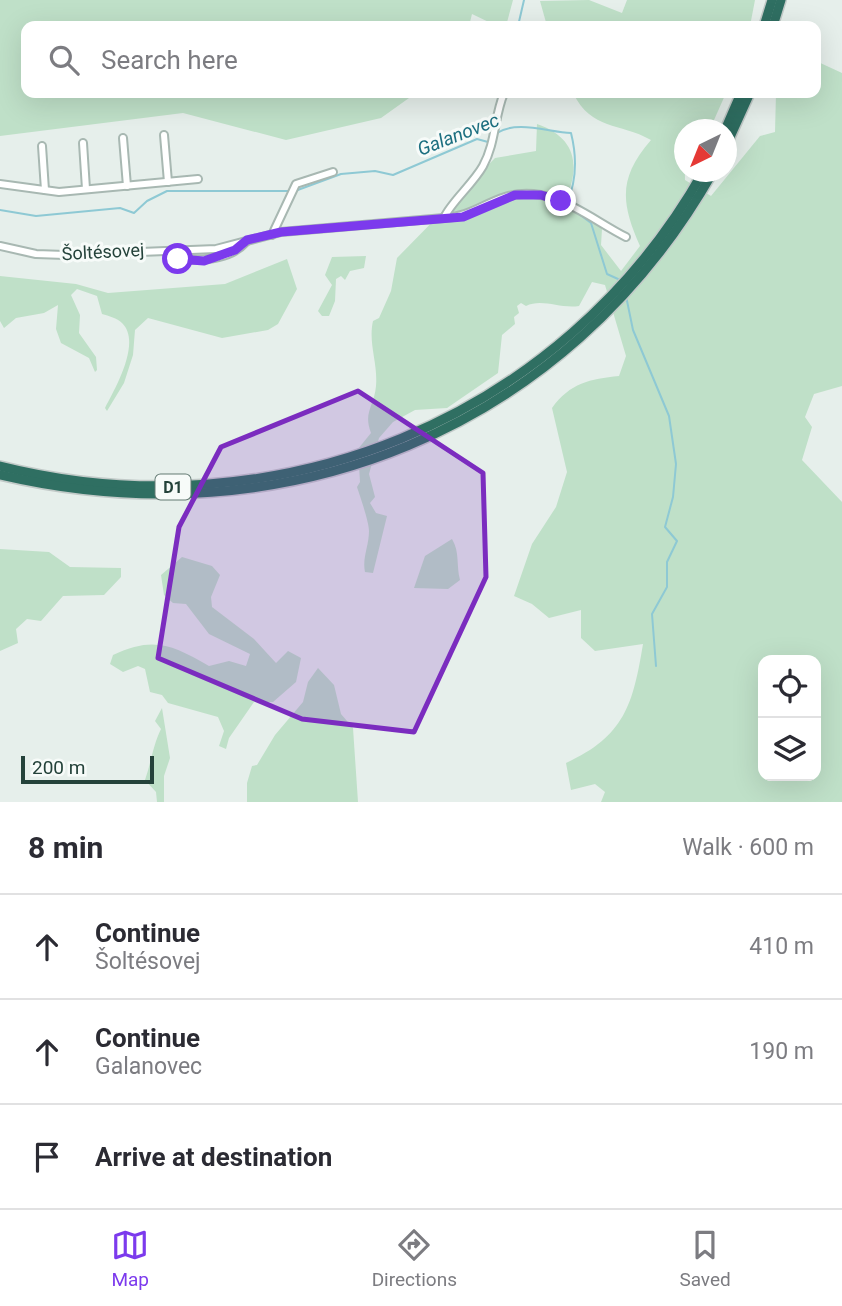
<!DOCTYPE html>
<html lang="en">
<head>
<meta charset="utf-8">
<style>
	:root { --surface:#fff; --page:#f2f2f3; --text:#2b2b33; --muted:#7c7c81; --line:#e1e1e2; --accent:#7c3aed }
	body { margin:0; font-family:Roboto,sans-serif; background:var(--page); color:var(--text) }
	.controls { position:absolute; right:21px; bottom:21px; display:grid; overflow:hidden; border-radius:14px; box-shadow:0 7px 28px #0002 }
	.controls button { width:63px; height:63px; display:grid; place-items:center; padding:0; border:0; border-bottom:2px solid var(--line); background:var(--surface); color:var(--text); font:35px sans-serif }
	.compass { position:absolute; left:674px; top:119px; width:63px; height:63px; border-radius:50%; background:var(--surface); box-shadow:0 7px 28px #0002; rotate:223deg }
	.scale { position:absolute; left:21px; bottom:18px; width:133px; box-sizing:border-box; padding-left:7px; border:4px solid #24423a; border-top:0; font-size:19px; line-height:24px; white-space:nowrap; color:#24423a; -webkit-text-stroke:5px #f7fbf9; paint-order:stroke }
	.stop { position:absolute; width:21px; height:21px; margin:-16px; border:5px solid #7c3aed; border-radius:50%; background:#fff }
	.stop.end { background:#7c3aed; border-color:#fff; box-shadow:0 2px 7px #0008 }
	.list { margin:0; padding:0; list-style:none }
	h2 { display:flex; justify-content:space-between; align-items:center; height:91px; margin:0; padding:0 28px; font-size:30px }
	h2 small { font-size:23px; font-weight:400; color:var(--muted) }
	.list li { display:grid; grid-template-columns:46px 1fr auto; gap:21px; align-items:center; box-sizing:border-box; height:105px; padding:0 28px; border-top:2px solid var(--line) }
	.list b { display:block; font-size:26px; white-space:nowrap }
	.list p { margin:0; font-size:23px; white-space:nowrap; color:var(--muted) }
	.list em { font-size:23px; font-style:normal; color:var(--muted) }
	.icon { flex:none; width:38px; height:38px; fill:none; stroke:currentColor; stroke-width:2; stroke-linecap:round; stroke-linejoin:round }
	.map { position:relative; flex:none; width:842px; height:802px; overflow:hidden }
	.search { position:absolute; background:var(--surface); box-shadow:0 7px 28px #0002; left:21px; right:21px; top:21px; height:77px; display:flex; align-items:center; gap:18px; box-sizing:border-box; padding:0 24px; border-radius:14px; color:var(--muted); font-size:26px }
	.sheet { height:406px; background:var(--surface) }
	nav { display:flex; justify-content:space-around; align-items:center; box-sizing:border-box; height:98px; border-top:2px solid var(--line); background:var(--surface); font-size:19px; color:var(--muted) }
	nav a { display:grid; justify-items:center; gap:4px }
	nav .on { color:var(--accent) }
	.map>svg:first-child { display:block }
</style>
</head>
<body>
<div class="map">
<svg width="842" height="802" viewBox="0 0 842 802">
	<rect width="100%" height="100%" fill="#e6efeb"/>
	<g fill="#bfe0c8" fill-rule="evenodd">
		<path d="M0 0H513L506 26H497L472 14 469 26H26V93H416L381 118 286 140 183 113 0 136Z"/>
		<path d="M589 0 622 13 627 0H755L750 26H547L540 1Z"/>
		<path d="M816 61 842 73V386L814 394 805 417 812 427 802 460 842 502V802H601L605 792 595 784 571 790 566 763C625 736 633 704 643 644L595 651 581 638V610L549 618 532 604 514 596 532 544 556 507 567 472 552 408C570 383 590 379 619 376L626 356 605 285 592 282 579 306C560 309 542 298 526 306L521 303 517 306 519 313 514 317 515 324 502 335 498 373 447 408 415 410 393 422 379 438 369 474 375 497 370 503 376 513 387 516 373 573 365 572C362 558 369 546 369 531 369 522 360 496 357 487L360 482 358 449 371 433C363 412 374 407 376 386 378 363 368 343 373 321L379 318 391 291 397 258 495 158 536 151 537 124C575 137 581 164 566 199L602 229 601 245 621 271 640 246C621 203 618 178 651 140 619 122 592 131 573 93H726L710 129 684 130 685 180 711 196 760 136 775 132 776 93H816ZM763 660H816V776H763Z"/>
		<path d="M366 256 364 268 350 271 345 280 341 276 336 279 335 301 329 316H322L318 311 332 285 325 275 332 257Z"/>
		<path d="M287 259 297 289 278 324 268 330 222 338 148 318 135 330 133 355 124 383 107 411 105 408C115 389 142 342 122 323 117 318 109 316 102 314L97 296 77 289 71 295 80 315 79 333 96 357 97 370 95 372 89 358 61 343 56 329 58 305 44 313 16 318 4 328 0 321V276L76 284 108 293 225 284Z"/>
		<path d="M452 539C460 552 456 565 460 580L448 589 414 588 425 556Z"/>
		<path d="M0 549 49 552 70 567 121 568V577L104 595 63 596 41 621 27 619 16 629 18 643 0 651Z"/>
		<path d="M182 557 212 566 220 575 211 597 212 607 254 639 276 663 288 651 301 658 296 682 273 702H254L229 738 226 749 219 746 224 731 218 717 168 703 162 695 150 692 145 669 138 666 123 672 110 664 113 655C154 636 172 645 209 666L229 661 246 666 250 654 209 634 186 604 173 603 164 595 161 575Z"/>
		<path d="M318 668 334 685 341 714 353 728 358 802H247V783L252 766 257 765 275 735 303 702 308 682Z"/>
		<path d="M162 708 170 758 164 776V802H157L156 792 145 780C151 763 153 745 161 729L155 721Z"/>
	</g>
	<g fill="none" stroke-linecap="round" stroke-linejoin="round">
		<g stroke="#8ec9d4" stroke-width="2">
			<path d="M518 26 524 0"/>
			<path d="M492 125 498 100"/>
			<path d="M497 133C517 120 548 132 571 133 577 157 577 180 567 203"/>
			<path d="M295 191 341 174 375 171 393 175 477 139 488 142"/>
			<path d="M0 210 36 216 120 208 134 213 147 201 167 191H290"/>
			<path d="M575 211 591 223 607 274 618 279"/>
			<path d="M626 296 633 330 669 416 676 464 673 497 665 527 677 541 667 562V587L652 614 656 666"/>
		</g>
		<defs>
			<g id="minor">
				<path d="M504 93C494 117 496 142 483 166 473 184 450 203 444 218 468 217 483 204 505 197 552 183 588 218 626 237"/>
				<path d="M164 135 168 182"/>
				<path d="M123 138 127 186"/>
				<path d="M83 143 86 189"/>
				<path d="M42 146 45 190"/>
				<path d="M0 184 59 192 198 179"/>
				<path d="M272 235 296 184 333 172"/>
				<path d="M0 246 36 254 65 255 216 249 281 232 444 218"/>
				<path d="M178 259C200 261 230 260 246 242"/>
			</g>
			<g id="highway">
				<path d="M764 26 772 0"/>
				<path d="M773 26 781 0"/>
				<path d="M725 130 741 93"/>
				<path d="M726 146 750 93"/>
				<path d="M0 466C275 535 562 421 703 172"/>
				<path d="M0 475C285 542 567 430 713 172"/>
			</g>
		</defs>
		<use href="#minor" stroke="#a8b8b2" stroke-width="10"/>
		<use href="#highway" stroke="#c2cac8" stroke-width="12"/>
		<use href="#minor" stroke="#fff" stroke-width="6"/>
		<use href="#highway" stroke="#2f6f62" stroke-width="9"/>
	</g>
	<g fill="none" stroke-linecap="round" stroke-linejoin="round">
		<path stroke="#7c3aed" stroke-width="9" d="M178 259 204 261 235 250 247 240 281 232 463 217 515 195H541L561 201"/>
	</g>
	<path fill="#7b2cbf" fill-opacity="0.2" stroke="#7b2cbf" stroke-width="5" stroke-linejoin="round" d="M358 391 483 473 486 577 414 732 302 719 158 658 179 527 221 447Z"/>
	<g text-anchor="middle" stroke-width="6" stroke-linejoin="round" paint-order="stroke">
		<rect fill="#f7fbf9" stroke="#637a73" stroke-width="2" x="155.5" y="474.5" width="35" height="25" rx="5"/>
		<g font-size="16" font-weight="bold" fill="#24423a">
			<text x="173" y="493">D1</text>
		</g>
		<g font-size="18" fill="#24423a" stroke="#f7fbf9">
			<text transform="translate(103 252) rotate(-3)" y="6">Šoltésovej</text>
		</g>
		<g font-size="19" font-style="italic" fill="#1c6f80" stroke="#f7fbf9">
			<text transform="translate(458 134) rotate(-21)" y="7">Galanovec</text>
		</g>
	</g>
</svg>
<div class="controls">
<button><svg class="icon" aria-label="locate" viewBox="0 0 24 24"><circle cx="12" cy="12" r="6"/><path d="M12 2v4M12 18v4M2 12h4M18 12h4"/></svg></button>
<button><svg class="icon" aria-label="layers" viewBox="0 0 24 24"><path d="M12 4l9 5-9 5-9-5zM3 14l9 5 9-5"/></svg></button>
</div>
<svg class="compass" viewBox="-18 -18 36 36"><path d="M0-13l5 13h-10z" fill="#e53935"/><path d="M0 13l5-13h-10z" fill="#7c7c81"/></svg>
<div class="scale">200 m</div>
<div class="stop" style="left:178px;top:259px"></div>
<div class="stop end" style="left:561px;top:201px"></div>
<div class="search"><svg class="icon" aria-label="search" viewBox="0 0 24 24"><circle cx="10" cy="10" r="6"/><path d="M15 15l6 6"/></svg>Search here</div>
</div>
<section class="sheet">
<h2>8 min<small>Walk · 600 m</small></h2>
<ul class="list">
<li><svg class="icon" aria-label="ahead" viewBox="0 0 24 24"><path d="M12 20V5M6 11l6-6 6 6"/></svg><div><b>Continue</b><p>Šoltésovej</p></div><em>410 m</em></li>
<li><svg class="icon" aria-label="ahead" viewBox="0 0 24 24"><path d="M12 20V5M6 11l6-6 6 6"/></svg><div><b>Continue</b><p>Galanovec</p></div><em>190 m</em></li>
<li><svg class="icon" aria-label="arrive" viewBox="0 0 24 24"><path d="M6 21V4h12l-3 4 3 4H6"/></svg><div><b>Arrive at destination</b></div></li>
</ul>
</section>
<nav>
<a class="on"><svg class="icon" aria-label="map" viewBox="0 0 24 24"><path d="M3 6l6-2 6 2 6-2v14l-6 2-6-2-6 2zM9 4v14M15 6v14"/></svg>Map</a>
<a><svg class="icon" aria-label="directions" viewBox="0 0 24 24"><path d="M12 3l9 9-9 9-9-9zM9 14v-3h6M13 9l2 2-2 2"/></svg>Directions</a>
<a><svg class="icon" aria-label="saved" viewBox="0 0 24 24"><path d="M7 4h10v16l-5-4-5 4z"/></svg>Saved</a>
</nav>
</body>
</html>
